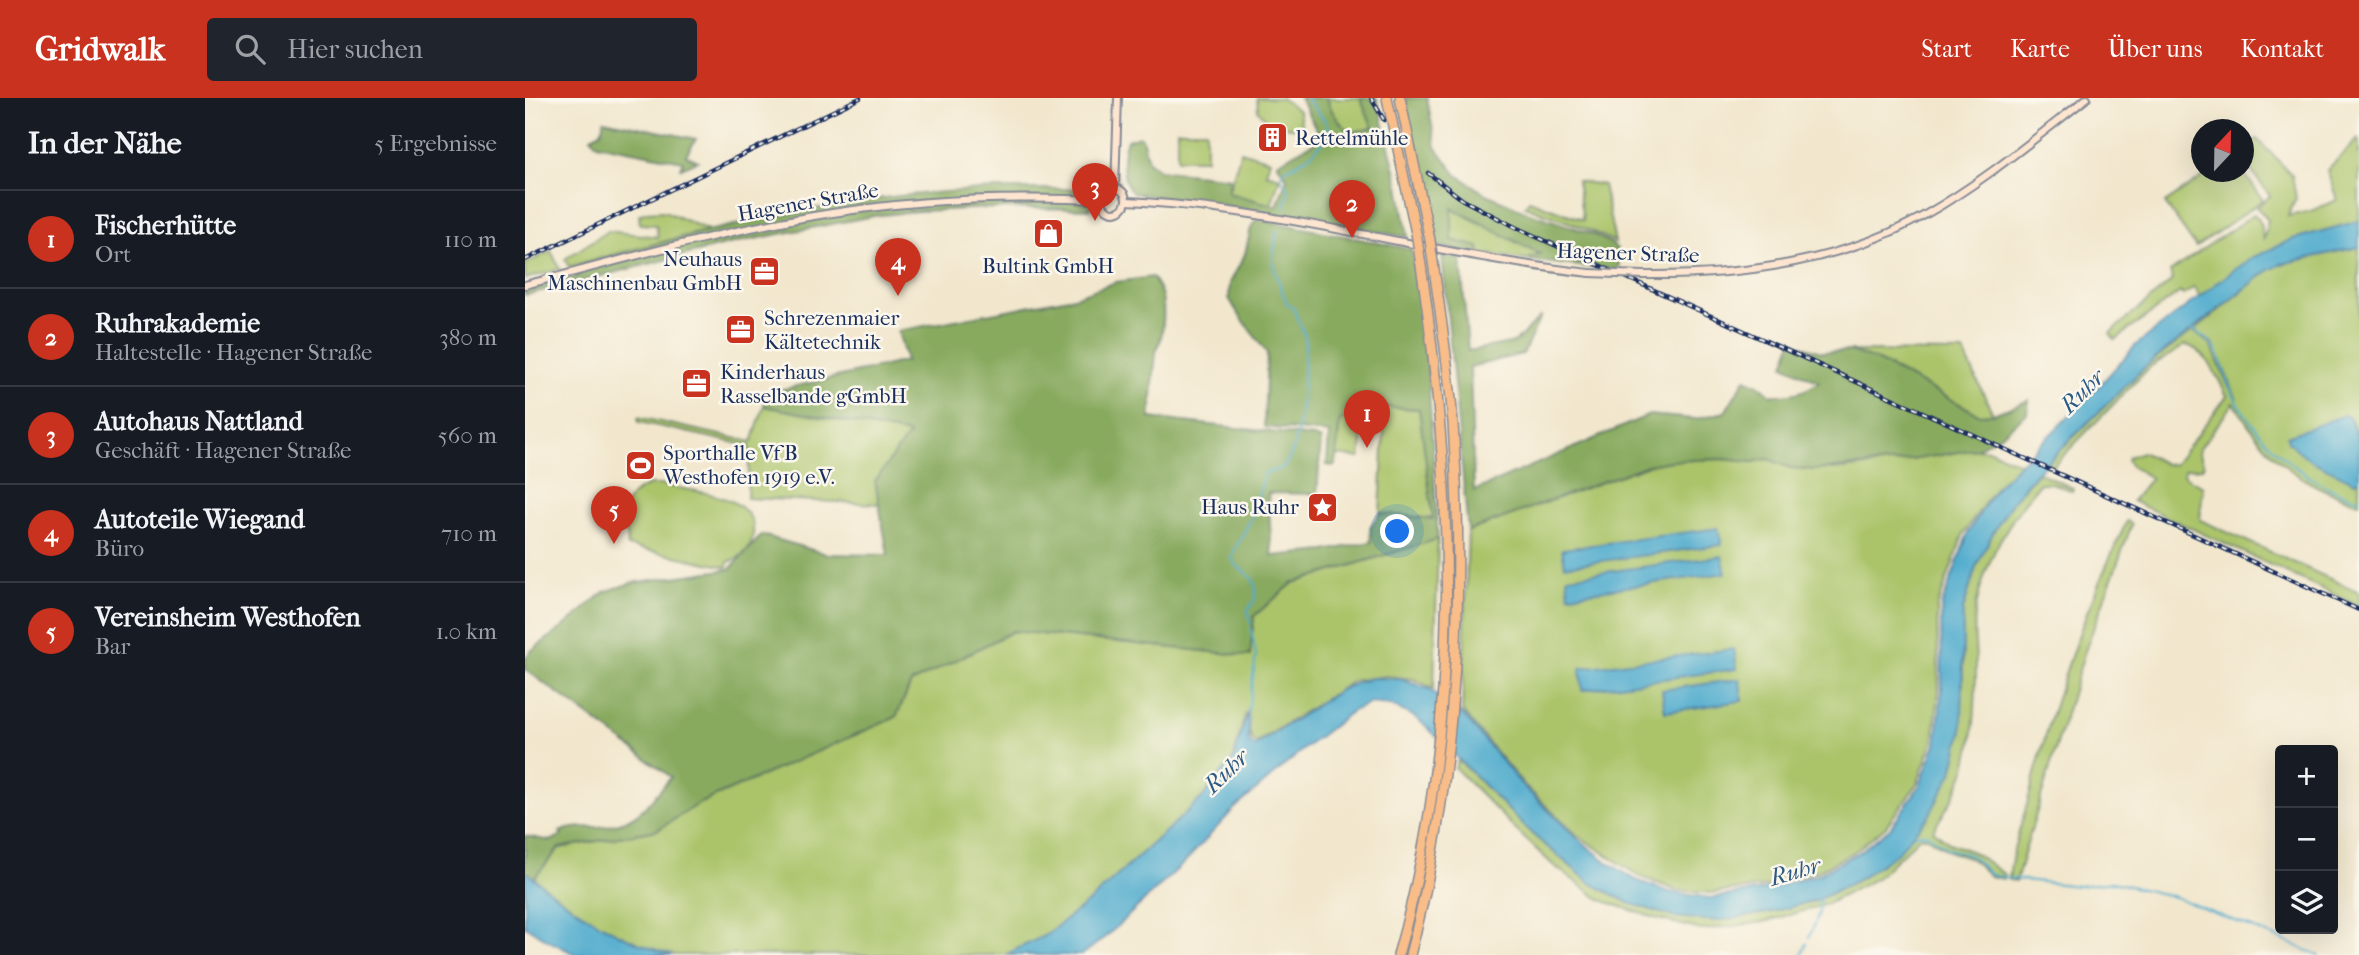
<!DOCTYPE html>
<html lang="de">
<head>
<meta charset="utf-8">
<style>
	:root { --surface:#171b24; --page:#20242c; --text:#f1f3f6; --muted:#9ea1a6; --line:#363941; --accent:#c8321e }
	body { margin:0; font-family:"IM FELL French Canon",serif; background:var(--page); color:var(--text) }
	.controls { position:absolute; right:21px; bottom:21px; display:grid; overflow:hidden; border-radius:7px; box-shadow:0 7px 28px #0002 }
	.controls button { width:63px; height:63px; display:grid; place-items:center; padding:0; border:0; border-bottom:2px solid var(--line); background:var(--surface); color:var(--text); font:35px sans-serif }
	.compass { position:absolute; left:1666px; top:21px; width:63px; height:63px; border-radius:50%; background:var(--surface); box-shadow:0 7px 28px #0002; rotate:22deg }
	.you { position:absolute; left:873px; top:434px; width:24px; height:24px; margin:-18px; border:5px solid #fff; border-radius:50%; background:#1a73e8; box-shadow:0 0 0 10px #1a73e833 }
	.badge { display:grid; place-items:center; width:46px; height:46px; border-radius:50%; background:var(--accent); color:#fff; font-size:23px; font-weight:700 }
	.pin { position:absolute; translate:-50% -58px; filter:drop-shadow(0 2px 4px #0008) }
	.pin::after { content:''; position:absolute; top:37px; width:24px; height:21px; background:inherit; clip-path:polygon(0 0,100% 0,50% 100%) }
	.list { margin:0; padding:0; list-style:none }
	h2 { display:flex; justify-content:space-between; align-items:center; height:91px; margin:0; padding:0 28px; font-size:30px }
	h2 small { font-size:23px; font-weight:400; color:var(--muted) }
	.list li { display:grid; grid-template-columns:46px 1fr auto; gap:21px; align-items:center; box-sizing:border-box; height:98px; padding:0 28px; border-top:2px solid var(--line) }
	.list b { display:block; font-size:26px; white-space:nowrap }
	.list p { margin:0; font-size:23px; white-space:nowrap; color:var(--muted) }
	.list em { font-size:23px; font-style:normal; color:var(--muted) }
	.icon { flex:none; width:38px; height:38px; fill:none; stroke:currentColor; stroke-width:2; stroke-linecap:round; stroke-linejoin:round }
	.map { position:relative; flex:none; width:1834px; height:857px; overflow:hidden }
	header { display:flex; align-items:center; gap:42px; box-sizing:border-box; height:98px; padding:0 35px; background:var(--accent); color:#fff }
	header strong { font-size:33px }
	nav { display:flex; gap:38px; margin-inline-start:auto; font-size:24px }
	.search { width:490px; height:63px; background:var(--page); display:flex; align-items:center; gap:18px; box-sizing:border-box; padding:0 24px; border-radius:7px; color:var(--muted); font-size:26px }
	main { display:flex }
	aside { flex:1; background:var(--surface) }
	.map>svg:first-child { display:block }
</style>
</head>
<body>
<header>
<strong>Gridwalk</strong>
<div class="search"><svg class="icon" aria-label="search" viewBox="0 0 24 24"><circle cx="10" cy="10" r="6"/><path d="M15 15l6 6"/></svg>Hier suchen</div>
<nav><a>Start</a><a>Karte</a><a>Über uns</a><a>Kontakt</a></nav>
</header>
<main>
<aside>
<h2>In der Nähe<small>5 Ergebnisse</small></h2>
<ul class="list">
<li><span class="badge">1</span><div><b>Fischerhütte</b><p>Ort</p></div><em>110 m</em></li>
<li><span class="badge">2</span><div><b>Ruhrakademie</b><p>Haltestelle · Hagener Straße</p></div><em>380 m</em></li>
<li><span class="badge">3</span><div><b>Autohaus Nattland</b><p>Geschäft · Hagener Straße</p></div><em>560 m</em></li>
<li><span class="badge">4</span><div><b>Autoteile Wiegand</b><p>Büro</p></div><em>710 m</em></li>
<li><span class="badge">5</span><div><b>Vereinsheim Westhofen</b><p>Bar</p></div><em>1.0 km</em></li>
</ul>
</aside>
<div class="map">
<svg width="1834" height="857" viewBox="0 0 1834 857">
	<rect width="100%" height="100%" fill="#fbf7ec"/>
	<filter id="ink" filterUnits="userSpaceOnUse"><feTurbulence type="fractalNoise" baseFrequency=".0143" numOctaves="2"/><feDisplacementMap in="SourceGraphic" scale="14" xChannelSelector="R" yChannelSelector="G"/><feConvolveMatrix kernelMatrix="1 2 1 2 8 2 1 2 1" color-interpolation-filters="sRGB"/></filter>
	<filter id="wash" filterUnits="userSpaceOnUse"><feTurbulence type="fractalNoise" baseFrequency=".00686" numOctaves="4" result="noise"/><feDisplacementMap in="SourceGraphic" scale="28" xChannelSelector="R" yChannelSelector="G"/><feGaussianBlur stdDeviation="1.57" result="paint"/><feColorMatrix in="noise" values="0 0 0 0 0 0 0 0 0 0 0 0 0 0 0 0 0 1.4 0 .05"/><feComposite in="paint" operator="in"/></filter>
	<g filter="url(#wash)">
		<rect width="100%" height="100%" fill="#f2e7cd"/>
		<g fill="#abc46a" stroke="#637a64" stroke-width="2">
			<path d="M732 0H756L774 13 777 31 745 27 733 12Z"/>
			<path d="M802 0H835L849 30C842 31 832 35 825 33 815 30 804 10 802 0Z"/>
			<rect x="652" y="32" width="29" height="29"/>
			<path d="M1834 40V123L1768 141 1729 159 1674 199 1670 189 1658 197 1655 194 1590 242 1585 235 1648 182 1645 174 1729 116 1734 122 1739 142 1743 122 1732 109 1745 98 1719 63V48L1732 41 1767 77 1771 100 1763 118 1786 113 1812 102 1802 72Z"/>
			<path d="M716 53 745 62 741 75 755 79 746 107 703 95Z"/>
			<path d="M1685 74H1718L1738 102 1671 149 1640 105Z"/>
			<path d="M1052 83 1078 87 1090 144C1062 129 1030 120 1000 108L1004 102 1058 122Z"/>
			<path d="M926 110 1016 157 1001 162 955 155 953 149 927 143Z"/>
			<path d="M139 113 183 132 44 169 40 161 83 133 133 139 131 127 115 126 114 117 121 114Z"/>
			<path d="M1834 149V343L1824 319 1830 384 1834 382V405C1771 385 1744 361 1709 305L1675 350 1674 356 1679 366 1677 370 1660 371 1658 377 1678 389 1675 422 1834 494V508L1607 403 1626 380 1606 368 1602 362 1603 359 1617 354 1640 366 1649 367 1702 298C1693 281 1681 251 1661 247L1625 269 1527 369 1521 366 1621 268 1668 233 1686 247 1702 285 1712 302 1688 245 1674 236 1671 231 1741 174 1756 166Z"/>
			<path d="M26 153 35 171 0 181V166Z"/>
			<path d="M1325 253 1439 254 1468 316 1455 317 1353 263Z"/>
			<path d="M239 308 385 336 351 382 355 406 222 400 225 348 114 324 113 319 227 344Z"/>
			<path d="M860 309 895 311 908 421 855 415Z"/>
			<path d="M815 322H840L835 360 811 357Z"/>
			<path d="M1451 351 1465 352 1495 365 1470 390 1438 437 1412 509 1414 594 1408 644 1391 688 1361 728 1329 754 1293 773 1239 789 1186 795 1150 792 1114 778 1052 737 998 686 937 613 943 433 1123 367 1146 363 1197 361 1227 364 1244 361 1265 370 1309 372 1374 364Z"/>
			<path d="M1513 374 1548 390 1547 393C1536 389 1525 382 1514 386 1484 423 1460 461 1451 509 1447 529 1451 548 1451 568 1451 601 1450 644 1439 675 1432 695 1420 714 1408 732L1424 745 1450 755 1480 777 1479 781 1465 778 1447 761 1424 753 1402 739H1395L1352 780 1302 806 1239 824 1177 832 1133 821 1076 802 1028 767 994 735 930 670 933 661 1007 736 1067 786 1243 815 1292 802 1333 782 1370 756 1404 718 1438 600V512L1451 469 1469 432 1489 401Z"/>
			<path d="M125 387H136C164 393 233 395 228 437 226 451 216 460 203 464L202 469 102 448C104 438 101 436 99 426 95 407 108 392 125 387Z"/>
			<path d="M1602 423 1607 426 1559 556 1491 783 1484 782C1486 754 1497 726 1504 699 1528 604 1559 511 1602 423Z"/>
			<path d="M913 441 909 591 888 581 861 578 828 583 731 645 727 643 720 617 708 662 677 700 566 802 521 837 480 857H148C97 843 49 813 9 780L34 750 132 732 175 705 371 619 386 585 488 533 724 558 729 518 768 485Z"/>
		</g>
		<g fill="#88aa5e" stroke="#526c5e" stroke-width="2">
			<path d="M775 0H802C805 13 815 27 827 34L848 30 835 0H852L874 88 883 139 694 107 608 95C596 85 596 56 602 42L614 38 617 40 623 63 634 72 705 80 703 95 752 108 762 80 752 65 796 40Z"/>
			<path d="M880 0H902L911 49 931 76 959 95 1004 115 1070 137 1086 145 1093 152 1094 169 1090 172 1001 162 1015 156 927 110V142L954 149 955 155 912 148Z"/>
			<path d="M79 22 171 41 161 57 173 63 156 70 158 63 72 46 66 39 76 34Z"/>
			<path d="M470 91H569L565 111 467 110 393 113 349 118 208 145 0 197V192L53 178 44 169C152 139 262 112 374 98 406 94 438 93 470 91Z"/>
			<path d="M732 121 886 151 897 217 904 290 913 441 768 485 729 518 725 558 488 533 386 585 371 619 175 705 132 732 34 750 9 780 0 773V738L26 743 37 737 35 734C47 728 60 730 73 729 112 727 123 706 146 679L0 571V561L6 553 37 530 79 494 106 485 205 471 237 437 301 456 363 457 350 383 384 336 239 308 241 295 381 263 373 233 549 199 591 184 627 179C631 185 636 192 637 199 640 215 638 241 631 254L625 320 789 339 796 342 792 396 743 395 747 458 800 453 846 444 845 429 855 415 908 421 894 311 860 309 854 322H815L810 368 802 367 804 335 739 329 742 255 712 214 704 200 705 185 720 156 726 130Z"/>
			<path d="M917 158 936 161 943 253 990 244 1016 218 998 256 945 269 949 393 1124 317 1170 321 1200 314 1220 281 1236 288 1246 297C1265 297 1279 295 1294 284L1259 267 1267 244 1296 254 1325 253 1353 263 1455 317 1468 316 1504 302 1502 315 1477 336 1451 351 1374 364 1291 372 1265 370 1244 361 1227 364 1197 361 1146 363 1123 367 943 433Z"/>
		</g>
		<g fill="#4fabcd" stroke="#356d96" stroke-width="2">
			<path d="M1834 123V149L1756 166 1741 174 1621 268 1510 376 1489 401 1469 433 1451 469 1438 512 1437 633 1427 675 1404 718 1371 756 1333 782 1292 802 1243 815 1193 823 1149 819 1104 805 1067 786 1007 736 901 628 888 618 867 608 846 605 827 613 780 650 708 712 660 764 584 836 557 857H480L521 837 566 802 677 700 708 662 723 613 724 645 730 648 815 592 831 585 846 580 875 581 904 591 940 619 997 687 1052 740 1081 763 1111 782 1144 794 1185 800 1239 792 1294 776 1333 755 1365 730 1394 689 1411 646 1417 594 1416 509 1443 435 1472 388 1565 298 1610 248 1709 172 1729 159 1768 141Z"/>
			<path d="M1820 317 1824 319 1834 343V382L1830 384 1786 363 1763 344 1762 338Z"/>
			<path d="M1193 430 1197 447 1040 468 1037 451Z"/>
			<path d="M1197 458 1201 475 1044 497 1042 479Z"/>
			<path d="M1209 551 1212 571 1057 592 1055 570Z"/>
			<path d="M1215 581 1217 603 1140 614 1137 592Z"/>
			<path d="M0 773C43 809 93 842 148 857H52L24 843 0 828Z"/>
		</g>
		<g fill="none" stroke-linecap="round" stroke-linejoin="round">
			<g stroke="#4fabcd" stroke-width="2">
				<path d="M759 111 764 92 757 82 756 76 759 72C775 65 798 50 804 33L801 24 781 0"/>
				<path d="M1668 231C1674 237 1683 240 1688 247 1695 258 1698 271 1702 282 1707 295 1715 309 1723 320 1748 356 1791 390 1834 401"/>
				<path d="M726 526 723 512 730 501 731 491 728 481 710 466 707 460 710 451 727 419 740 375C747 373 755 373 760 367 777 347 778 277 780 249V238L772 220 769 211 761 204 750 173 748 160 752 132"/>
				<path d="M723 613 731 557 726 531"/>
				<path d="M1390 736H1403L1423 751 1447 758 1465 776 1481 780 1553 788 1588 784 1650 799 1794 857"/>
				<path d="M1284 839 1294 815 1295 800"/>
				<path d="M1277 857 1282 845"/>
			</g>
		</g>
	</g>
	<g filter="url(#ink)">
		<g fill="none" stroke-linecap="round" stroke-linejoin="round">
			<defs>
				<g id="secondary">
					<circle cx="589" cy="102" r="12"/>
					<path d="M590 91 593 0"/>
					<path d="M601 103C758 110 909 158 1065 175"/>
					<path d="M1119 177C1214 178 1314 165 1398 118 1457 85 1509 41 1562 0"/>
					<path d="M0 187C100 161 199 132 301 116 393 101 485 98 578 102"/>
				</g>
				<g id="highway">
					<path d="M862 0 892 140"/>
					<path d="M875 0 905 142"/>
					<path d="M873 857C938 629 930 386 894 154"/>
					<path d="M885 857C931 684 940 503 928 325 924 269 915 213 907 157"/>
				</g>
			</defs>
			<use href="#secondary" stroke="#868b96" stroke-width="10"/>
			<use href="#highway" stroke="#868b96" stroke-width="12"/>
			<use href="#secondary" stroke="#fde5d0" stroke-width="6"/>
			<use href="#highway" stroke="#f9bd89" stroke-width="9"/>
			<defs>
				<g id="rail">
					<path d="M846 0 859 22"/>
					<path d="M903 75 938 102 990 129 1834 512"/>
					<path d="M0 162 335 0"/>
				</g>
			</defs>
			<use href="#rail" stroke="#1b2f5e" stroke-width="4.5"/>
			<use href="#rail" stroke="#fbf7ec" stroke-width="2" stroke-dasharray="5" stroke-linecap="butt"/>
			<defs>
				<path id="secondary-bridge" d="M1065 175 1119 177"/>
				<g id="highway-bridge">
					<path d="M892 140 894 154"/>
					<path d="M905 142 907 157"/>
				</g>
			</defs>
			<use href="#secondary-bridge" stroke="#868b96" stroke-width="10" stroke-linecap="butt"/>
			<use href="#highway-bridge" stroke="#868b96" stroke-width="12" stroke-linecap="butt"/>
			<use href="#secondary-bridge" stroke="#fde5d0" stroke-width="6"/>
			<use href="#highway-bridge" stroke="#f9bd89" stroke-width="9"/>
		</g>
	</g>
	<defs>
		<symbol id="building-square" viewBox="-11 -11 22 22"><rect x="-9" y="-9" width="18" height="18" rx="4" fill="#c8321e" stroke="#fbf7ec"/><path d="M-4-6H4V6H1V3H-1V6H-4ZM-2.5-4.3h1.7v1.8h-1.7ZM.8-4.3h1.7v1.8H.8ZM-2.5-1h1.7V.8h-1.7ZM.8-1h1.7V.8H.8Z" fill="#fff"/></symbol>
		<symbol id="shop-square" viewBox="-11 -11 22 22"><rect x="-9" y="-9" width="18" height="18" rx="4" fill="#c8321e" stroke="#fbf7ec"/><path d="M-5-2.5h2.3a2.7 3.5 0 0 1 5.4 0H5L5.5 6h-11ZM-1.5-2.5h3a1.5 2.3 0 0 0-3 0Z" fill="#fff"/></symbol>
		<symbol id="office-square" viewBox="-11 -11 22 22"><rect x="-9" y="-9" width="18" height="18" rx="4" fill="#c8321e" stroke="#fbf7ec"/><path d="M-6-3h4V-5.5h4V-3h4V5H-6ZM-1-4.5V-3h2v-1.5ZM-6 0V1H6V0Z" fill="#fff"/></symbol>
		<symbol id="stadium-square" viewBox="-11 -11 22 22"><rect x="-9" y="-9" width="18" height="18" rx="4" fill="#c8321e" stroke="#fbf7ec"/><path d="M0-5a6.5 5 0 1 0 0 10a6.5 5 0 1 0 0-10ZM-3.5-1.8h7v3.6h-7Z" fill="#fff"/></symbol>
		<symbol id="sight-square" viewBox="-11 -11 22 22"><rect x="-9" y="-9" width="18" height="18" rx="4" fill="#c8321e" stroke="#fbf7ec"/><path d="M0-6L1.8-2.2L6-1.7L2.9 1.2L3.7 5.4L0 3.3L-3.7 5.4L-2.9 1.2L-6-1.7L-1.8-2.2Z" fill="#fff"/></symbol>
	</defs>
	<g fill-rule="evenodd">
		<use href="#building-square" x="730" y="22" width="35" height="35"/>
		<use href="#shop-square" x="506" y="118" width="35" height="35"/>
		<use href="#office-square" x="222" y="156" width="35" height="35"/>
		<use href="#office-square" x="198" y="214" width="35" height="35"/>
		<use href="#office-square" x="154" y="268" width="35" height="35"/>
		<use href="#stadium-square" x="98" y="350" width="35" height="35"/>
		<use href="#sight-square" x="780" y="392" width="35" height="35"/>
	</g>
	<g text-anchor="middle" stroke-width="5" stroke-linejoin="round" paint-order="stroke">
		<g font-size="21" fill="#1b2f5e" stroke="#fbf7ec" text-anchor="start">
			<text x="770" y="47">Rettelmühle</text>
			<text x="217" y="168" text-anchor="end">Neuhaus<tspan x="217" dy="24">Maschinenbau GmbH</tspan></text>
			<text x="523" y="175" text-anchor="middle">Bultink GmbH</text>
			<text x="239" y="227">Schrezenmaier<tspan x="239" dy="24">Kältetechnik</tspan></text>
			<text x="195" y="281">Kinderhaus<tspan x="195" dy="24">Rasselbande gGmbH</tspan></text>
			<text x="138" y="362">Sporthalle VfB<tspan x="138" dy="24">Westhofen 1919 e.V.</tspan></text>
			<text x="774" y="416" text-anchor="end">Haus Ruhr</text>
		</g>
		<g font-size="21" fill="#1b2f5e" stroke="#fbf7ec">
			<text transform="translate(283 104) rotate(-10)" y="7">Hagener Straße</text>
			<text transform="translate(1103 155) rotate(2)" y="7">Hagener Straße</text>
		</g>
		<g font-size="23" font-style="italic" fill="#2d5a85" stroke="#fbf7ec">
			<text transform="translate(1557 293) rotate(-45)" y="8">Ruhr</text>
			<text transform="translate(701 673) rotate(-44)" y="8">Ruhr</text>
			<text transform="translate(1270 773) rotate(-16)" y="8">Ruhr</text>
		</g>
	</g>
</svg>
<div class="controls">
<button>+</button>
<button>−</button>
<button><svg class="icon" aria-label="layers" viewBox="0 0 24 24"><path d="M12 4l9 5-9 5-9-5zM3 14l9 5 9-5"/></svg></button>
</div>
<svg class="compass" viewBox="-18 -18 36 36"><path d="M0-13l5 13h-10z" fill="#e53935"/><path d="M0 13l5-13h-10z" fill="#9ea1a6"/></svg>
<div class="you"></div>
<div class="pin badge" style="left:842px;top:350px">1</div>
<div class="pin badge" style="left:827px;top:140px">2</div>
<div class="pin badge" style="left:570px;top:123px">3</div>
<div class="pin badge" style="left:373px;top:198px">4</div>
<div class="pin badge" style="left:89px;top:446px">5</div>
</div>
</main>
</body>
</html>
